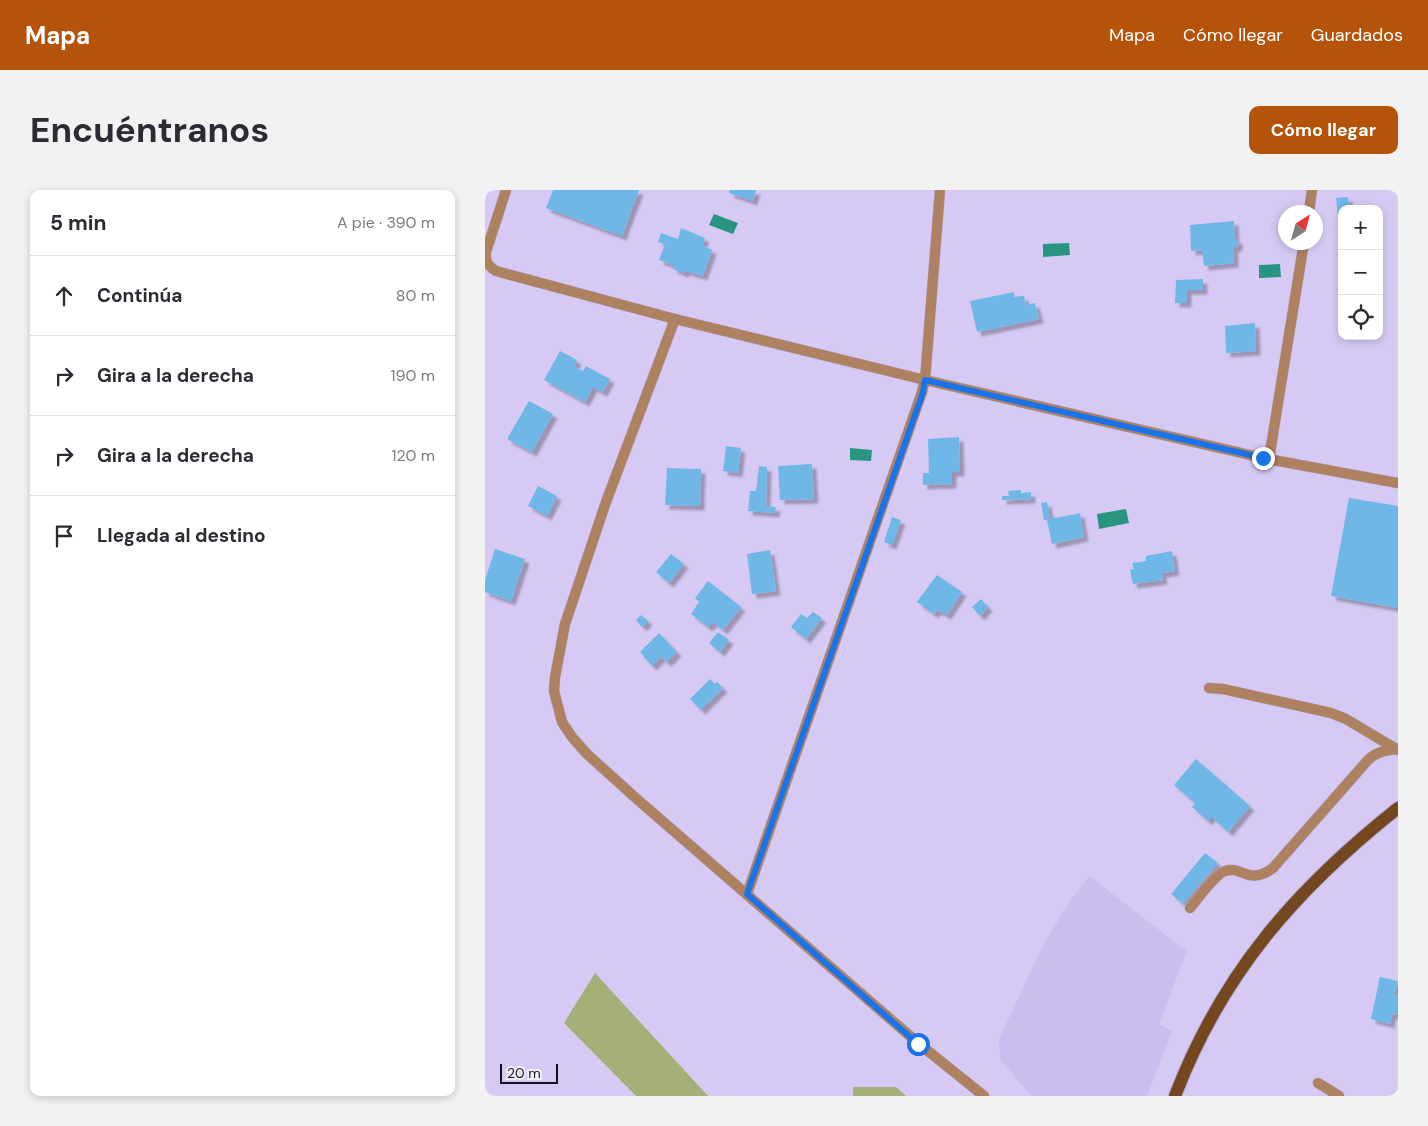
<!DOCTYPE html>
<html lang="es">
<head>
<meta charset="utf-8">
<style>
	:root { --surface:#fff; --page:#f2f2f3; --text:#2b2b33; --muted:#7c7c81; --line:#e1e1e2; --accent:#b45309 }
	body { margin:0; font-family:"DM Sans",sans-serif; background:var(--page); color:var(--text) }
	.controls { position:absolute; right:15px; top:15px; display:grid; overflow:hidden; border-radius:10px; box-shadow:0 2px 8px #0003 }
	.controls button { width:45px; height:45px; display:grid; place-items:center; padding:0; border:0; border-bottom:1px solid var(--line); background:var(--surface); color:var(--text); font:25px sans-serif }
	.compass { position:absolute; left:793px; top:15px; width:45px; height:45px; border-radius:50%; background:var(--surface); box-shadow:0 2px 8px #0003; rotate:36deg }
	.scale { position:absolute; left:15px; bottom:12px; width:58px; box-sizing:border-box; padding-left:5px; border:2px solid #130f1d; border-top:0; font-size:14px; line-height:18px; white-space:nowrap; color:#130f1d; -webkit-text-stroke:4px #f3f0fd; paint-order:stroke }
	.stop { position:absolute; width:15px; height:15px; margin:-11px; border:4px solid #1a73e8; border-radius:50%; background:#fff }
	.stop.end { background:#1a73e8; border-color:#fff; box-shadow:0 1px 5px #0008 }
	.list { margin:0; padding:0; list-style:none }
	h2 { display:flex; justify-content:space-between; align-items:center; height:65px; margin:0; padding:0 20px; font-size:21px }
	h2 small { font-size:16px; font-weight:400; color:var(--muted) }
	.list li { display:grid; grid-template-columns:32px 1fr auto; gap:15px; align-items:center; box-sizing:border-box; height:80px; padding:0 20px; border-top:1px solid var(--line) }
	.list b { display:block; font-size:19px; white-space:nowrap }
	.list em { font-size:16px; font-style:normal; color:var(--muted) }
	.icon { flex:none; width:28px; height:28px; fill:none; stroke:currentColor; stroke-width:2; stroke-linecap:round; stroke-linejoin:round }
	.map { position:relative; flex:none; width:913px; height:906px; overflow:hidden; border-radius:10px }
	header { display:flex; align-items:center; gap:30px; box-sizing:border-box; height:70px; padding:0 25px; background:var(--accent); color:#fff }
	header strong { font-size:24px }
	nav { display:flex; gap:28px; margin-inline-start:auto; font-size:18px }
	.intro { display:flex; align-items:center; justify-content:space-between; box-sizing:border-box; height:120px; padding:0 30px }
	h1 { margin:0; font-size:35px }
	.button { padding:12px 22px; border-radius:10px; background:var(--accent); color:#fff; font-size:18px; font-weight:700 }
	main { display:flex; gap:30px; padding:0 30px }
	aside { flex:1; background:var(--surface); border-radius:10px; box-shadow:0 2px 8px #0003 }
	.map>svg:first-child { display:block }
</style>
</head>
<body>
<header>
<strong>Mapa</strong>
<nav><a>Mapa</a><a>Cómo llegar</a><a>Guardados</a></nav>
</header>
<div class="intro"><h1>Encuéntranos</h1><a class="button">Cómo llegar</a></div>
<main>
<aside>
<h2>5 min<small>A pie · 390 m</small></h2>
<ul class="list">
<li><svg class="icon" aria-label="ahead" viewBox="0 0 24 24"><path d="M12 20V5M6 11l6-6 6 6"/></svg><div><b>Continúa</b></div><em>80 m</em></li>
<li><svg class="icon" aria-label="right" viewBox="0 0 24 24"><path d="M7 20v-9h11M14 6l5 5-5 5"/></svg><div><b>Gira a la derecha</b></div><em>190 m</em></li>
<li><svg class="icon" aria-label="right" viewBox="0 0 24 24"><path d="M7 20v-9h11M14 6l5 5-5 5"/></svg><div><b>Gira a la derecha</b></div><em>120 m</em></li>
<li><svg class="icon" aria-label="arrive" viewBox="0 0 24 24"><path d="M6 21V4h12l-3 4 3 4H6"/></svg><div><b>Llegada al destino</b></div></li>
</ul>
</aside>
<div class="map">
<svg width="913" height="906" viewBox="0 0 913 906">
	<defs>
		<filter id="shadow"><feDropShadow dx="4.5" dy="4.5" stdDeviation="1" flood-color="#0004"/></filter>
	</defs>
	<rect width="100%" height="100%" fill="#d6caf5"/>
	<path fill="#ccbdef" d="M604 686 702 761 674 834 687 841 662 906H546L515 869 514 849 559 753 585 711Z"/>
	<g fill="#a5b078">
		<path d="M110 783 223 906H151L79 833Z"/>
		<path d="M368 897H411L421 906H368Z"/>
	</g>
	<g fill="#299581">
		<path d="M229 24 253 33 248 44 224 35Z"/>
		<path d="M584 53 585 65 558 67V54Z"/>
		<path d="M795 74 796 87 774 88V75Z"/>
		<path d="M365 258 387 260 386 271 365 270Z"/>
		<path d="M641 319 644 333 614 339 612 324Z"/>
	</g>
	<g fill="#6eb7e6" filter="url(#shadow)">
		<path d="M68 0H154L137 46 61 18Z"/>
		<path d="M245 0H271L268 11 244 3Z"/>
		<path d="M863 7 864 19H857V25L853 26 851 8Z"/>
		<path d="M749 31 750 50 753 49V57H749V73L719 76 717 60 706 61 705 35Z"/>
		<path d="M196 38 220 48 217 55 227 60 218 86 201 81 199 83 188 79V75L174 70 180 54 173 52 176 43 193 49Z"/>
		<path d="M718 89V100H702V113H690L691 90Z"/>
		<path d="M529 102V107L539 106 541 115 550 113 554 129 492 142 485 111Z"/>
		<path d="M770 133 771 161 741 163 740 136Z"/>
		<path d="M75 161 92 170 89 176 98 181 101 176 125 189 118 202 108 197 100 212 59 190Z"/>
		<path d="M44 211 68 224 47 262 22 249Z"/>
		<path d="M474 247 475 282H467V294L438 295V283H444L443 249Z"/>
		<path d="M241 256 256 258 253 283 238 281Z"/>
		<path d="M327 274 329 309 295 310 293 276Z"/>
		<path d="M274 276 282 277 281 316 291 317 290 323 263 321 265 301H271Z"/>
		<path d="M182 278 216 279 215 316 180 315Z"/>
		<path d="M53 296 72 306 62 326 43 316Z"/>
		<path d="M536 300V303L546 302V309L517 310V306H524L523 301Z"/>
		<path d="M864 308 913 316V418L846 406Z"/>
		<path d="M562 312 565 329 595 323 599 347 567 354 562 330H559L556 313Z"/>
		<path d="M407 327 416 330 407 355 399 352Z"/>
		<path d="M10 359 40 369 26 411 0 402V390Z"/>
		<path d="M285 360 291 401 267 404 262 364Z"/>
		<path d="M687 361 690 381 677 383 678 390 648 394 645 380 649 379 647 373 661 371V366Z"/>
		<path d="M186 364 199 374 184 393 171 382Z"/>
		<path d="M452 385 477 402 462 425 452 420 449 424 432 412Z"/>
		<path d="M223 391 256 417 238 440 228 432 223 437 206 424 214 412 210 408Z"/>
		<path d="M496 409 503 417 495 426 487 417Z"/>
		<path d="M328 422 337 428 321 449 306 437 316 424 322 428Z"/>
		<path d="M156 425 163 431 157 437 151 430Z"/>
		<path d="M233 442 244 450 235 462 224 453Z"/>
		<path d="M174 443 192 462 182 472 176 467 167 476 155 462Z"/>
		<path d="M225 489 230 494 232 492 238 498 216 520 205 509Z"/>
		<path d="M711 569 765 616 743 642 726 626 723 631 707 617 710 613 689 595Z"/>
		<path d="M720 663 733 673 698 714 686 704Z"/>
		<path d="M895 787 913 791 909 805 913 806V825L907 824 905 834 886 829Z"/>
	</g>
	<g fill="none" stroke-linecap="round" stroke-linejoin="round">
		<defs>
			<g id="lane">
				<path d="M21 0 1 62C0 72 3 76 11 81L190 129 440 190 778 268 913 293"/>
				<path d="M824 22 827 0"/>
				<path d="M190 129 121 312 80 434 70 487 69 501 77 532 87 547 102 564 153 610 433 853 499 906"/>
				<path d="M784 269 819 52"/>
				<path d="M724 498 738 499 846 523 861 529 913 560"/>
				<path d="M262 704 437 202 440 190 455 0"/>
				<path d="M705 718C714 708 728 686 740 681 757 675 763 696 788 678L883 570C891 562 901 560 913 559"/>
				<path d="M833 893 854 906"/>
			</g>
			<path id="primary" d="M690 906C737 783 811 699 913 618"/>
		</defs>
		<use href="#lane" stroke="#b3a8ce" stroke-width="11"/>
		<use href="#primary" stroke="#b3a8ce" stroke-width="14"/>
		<use href="#lane" stroke="#ae8260" stroke-width="10"/>
		<use href="#primary" stroke="#754721" stroke-width="12"/>
	</g>
	<g fill="none" stroke-linecap="round" stroke-linejoin="round">
		<path stroke="#1a73e8" stroke-width="6" d="M433 854 262 704 438 202 440 190 778 268"/>
	</g>
</svg>
<div class="controls">
<button>+</button>
<button>−</button>
<button><svg class="icon" aria-label="locate" viewBox="0 0 24 24"><circle cx="12" cy="12" r="6"/><path d="M12 2v4M12 18v4M2 12h4M18 12h4"/></svg></button>
</div>
<svg class="compass" viewBox="-18 -18 36 36"><path d="M0-13l5 13h-10z" fill="#e53935"/><path d="M0 13l5-13h-10z" fill="#7c7c81"/></svg>
<div class="scale">20 m</div>
<div class="stop" style="left:433px;top:854px"></div>
<div class="stop end" style="left:778px;top:268px"></div>
</div>
</main>
</body>
</html>
